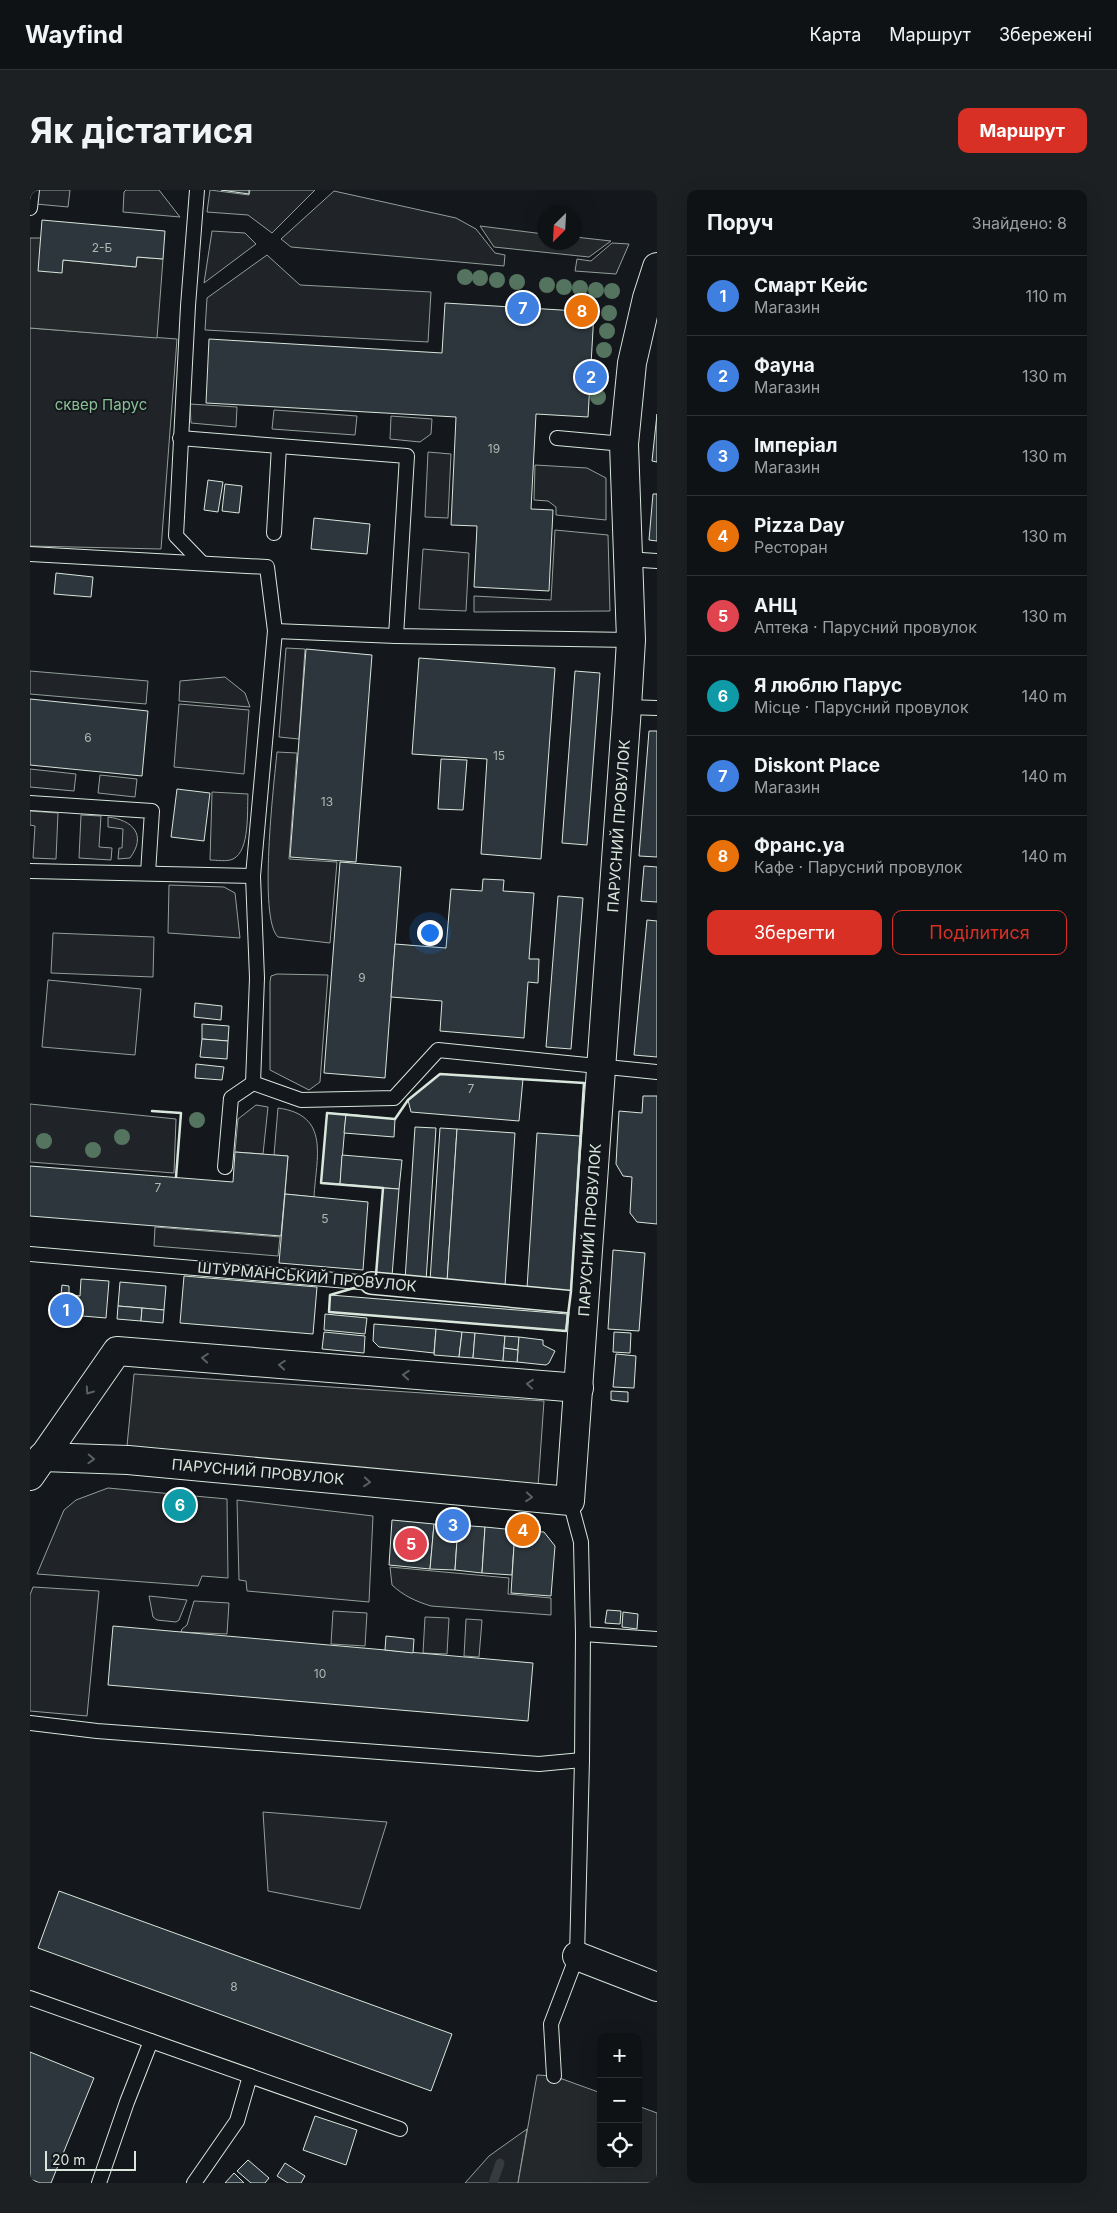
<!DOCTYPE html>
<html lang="uk">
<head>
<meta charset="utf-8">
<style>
	:root { --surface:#0f1215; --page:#1d2022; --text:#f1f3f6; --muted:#9b9ea0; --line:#2f3234; --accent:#d93025 }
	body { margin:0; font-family:Inter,sans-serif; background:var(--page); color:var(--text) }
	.controls { position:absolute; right:15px; bottom:15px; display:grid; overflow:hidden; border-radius:10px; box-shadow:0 5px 20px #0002 }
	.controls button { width:45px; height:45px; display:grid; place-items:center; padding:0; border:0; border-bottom:1px solid var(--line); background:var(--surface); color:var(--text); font:25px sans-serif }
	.compass { position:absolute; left:507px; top:15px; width:45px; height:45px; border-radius:50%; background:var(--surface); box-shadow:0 5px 20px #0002; rotate:204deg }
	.scale { position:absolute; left:15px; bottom:12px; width:91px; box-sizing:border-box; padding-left:5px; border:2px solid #d8e6dc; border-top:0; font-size:14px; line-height:18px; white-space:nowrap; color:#d8e6dc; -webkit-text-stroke:4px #14181c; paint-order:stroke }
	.you { position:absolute; left:399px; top:742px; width:18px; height:18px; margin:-12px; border:4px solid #fff; border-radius:50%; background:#1a73e8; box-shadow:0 0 0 8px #1a73e833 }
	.badge { display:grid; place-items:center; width:32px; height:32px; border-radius:50%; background:var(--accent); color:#fff; font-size:16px; font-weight:700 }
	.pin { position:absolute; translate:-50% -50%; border:2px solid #fff; box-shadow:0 1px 5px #0006 }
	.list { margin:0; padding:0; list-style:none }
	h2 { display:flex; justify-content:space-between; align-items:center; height:65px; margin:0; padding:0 20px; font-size:21px }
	h2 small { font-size:16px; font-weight:400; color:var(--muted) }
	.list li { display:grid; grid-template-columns:32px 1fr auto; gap:15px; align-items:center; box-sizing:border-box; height:80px; padding:0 20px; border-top:1px solid var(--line) }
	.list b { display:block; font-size:19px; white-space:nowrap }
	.list p { margin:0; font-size:16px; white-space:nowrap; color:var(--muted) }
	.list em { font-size:16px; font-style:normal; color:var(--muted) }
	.actions { display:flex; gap:10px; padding:15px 20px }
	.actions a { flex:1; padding:11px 0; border:1px solid var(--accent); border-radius:10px; text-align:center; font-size:18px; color:var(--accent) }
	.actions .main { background:var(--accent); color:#fff }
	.icon { flex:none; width:28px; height:28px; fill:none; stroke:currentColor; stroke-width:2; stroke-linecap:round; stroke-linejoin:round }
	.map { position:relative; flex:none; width:627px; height:1993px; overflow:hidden; border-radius:10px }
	header { display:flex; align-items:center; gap:30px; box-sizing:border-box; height:70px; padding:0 25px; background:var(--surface); border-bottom:1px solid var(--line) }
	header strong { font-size:24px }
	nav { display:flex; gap:28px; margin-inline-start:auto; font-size:18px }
	.intro { display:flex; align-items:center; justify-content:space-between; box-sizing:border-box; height:120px; padding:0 30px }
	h1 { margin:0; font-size:35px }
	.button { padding:12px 22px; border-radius:10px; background:var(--accent); color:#fff; font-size:18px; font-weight:700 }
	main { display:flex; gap:30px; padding:0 30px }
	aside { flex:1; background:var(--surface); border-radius:10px; box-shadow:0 5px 20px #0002 }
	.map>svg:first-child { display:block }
</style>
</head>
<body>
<header>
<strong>Wayfind</strong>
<nav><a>Карта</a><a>Маршрут</a><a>Збережені</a></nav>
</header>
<div class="intro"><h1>Як дістатися</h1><a class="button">Маршрут</a></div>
<main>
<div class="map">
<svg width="627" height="1993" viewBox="0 0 627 1993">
	<rect width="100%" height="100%" fill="#14181c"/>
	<g fill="#202428" stroke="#939e99">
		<path d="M7 0H40L38 17 6 14Z"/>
		<path d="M96 0H129L150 27 93 22 94 2Z"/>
		<path d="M180 0 219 5 220 0H285L242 43 218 25 177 22Z"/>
		<path d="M304 1 426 28 446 39 465 63 475 65 474 76 261 57 251 49Z"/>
		<path d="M182 41 215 43 226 54 174 93Z"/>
		<path d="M582 53 599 54 586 84 545 81 547 69 561 71Z"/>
		<path d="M237 65 270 95 401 102 398 152 175 140 177 108Z"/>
		<path d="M0 138 147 149 131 359 0 356Z"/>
		<path d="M160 214 207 217 206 237 161 233Z"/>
		<path d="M244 220 327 226 325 245 242 239Z"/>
		<path d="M361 226 402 229 401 244 390 252 360 249Z"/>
		<path d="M398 262 421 264 418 328 395 327Z"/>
		<path d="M505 275 557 278 576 288V330L526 325V317L518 311 504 310Z"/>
		<path d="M525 340 578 345 580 421 444 422V406L521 410Z"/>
		<path d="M393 359 439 363 436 421 389 419Z"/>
		<path d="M256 458 275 459 269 549 249 547Z"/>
		<path d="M0 481 118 491 116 514 0 504Z"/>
		<path d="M195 487 215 503 220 517 149 511 150 491Z"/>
		<path d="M149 514 219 520 214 584 144 577Z"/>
		<path d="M247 562 267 563 259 669 307 672 300 753 248 747C228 728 244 593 247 562Z"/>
		<path d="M0 579 46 584 44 601 0 597Z"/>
		<path d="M70 585 107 589 105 607 68 603Z"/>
		<path d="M182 602 218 604C217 621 220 661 203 669 197 672 186 670 180 670Z"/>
		<path d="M0 621 28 623 26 669 3 668 5 636 0 635Z"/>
		<path d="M51 625 71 626 69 657 82 658 81 670 49 668Z"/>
		<path d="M78 627C103 630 117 645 100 668L88 669 89 658H92L93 639 78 637Z"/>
		<path d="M139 695 194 697 205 703 210 748 138 743Z"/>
		<path d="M23 743 124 747 123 787 21 783Z"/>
		<path d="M247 784 298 785 290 892 279 900 240 880V792L241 786Z"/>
		<path d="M18 790 111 799 105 865 12 857Z"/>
		<path d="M0 914 146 929 144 983 0 972Z"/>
		<path d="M226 915 238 917 233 964 205 962 208 929Z"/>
		<path d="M248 918C301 925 286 968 284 1007L255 1004 258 966 244 965Z"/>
		<path d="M125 1037 250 1047 248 1066 124 1056Z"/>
		<path d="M78 1298 197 1309 198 1388 172 1386 168 1396 7 1384 34 1320 46 1310Z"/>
		<path d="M207 1310 343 1326 339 1412 217 1401 216 1391 209 1390Z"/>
		<path d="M360 1377 479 1388 478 1404 521 1408V1425L401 1416C385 1411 374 1406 362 1395Z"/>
		<path d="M3 1397 69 1401 57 1526 0 1521V1405Z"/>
		<path d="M119 1406 157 1410 149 1430 146 1432 127 1430 123 1427Z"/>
		<path d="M164 1411 199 1413 197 1444 151 1442 152 1439 157 1435Z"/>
		<path d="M303 1421 337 1423 335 1456 301 1454Z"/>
		<path d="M395 1427 419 1428 417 1464 393 1463Z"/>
		<path d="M436 1429 452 1430 449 1467 434 1466Z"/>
		<path d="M233 1622 357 1632 330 1719 238 1701Z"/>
		<path d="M497 1939 488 1993H435L459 1966Z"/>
	</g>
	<g fill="#24282b" stroke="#939e99">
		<path d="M450 36 514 44V52H544L545 47 581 51 559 67 464 57Z"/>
		<path d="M0 48H11L31 83 33 70 106 77 107 67 133 69 127 148 0 138Z"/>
		<path d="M104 1184 514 1211 508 1297 97 1256Z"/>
		<path d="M507 1885 524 1886 571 1903V1974H608V1916L627 1923V1993H488Z"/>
	</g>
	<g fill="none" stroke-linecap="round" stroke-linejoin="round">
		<path stroke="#363b3e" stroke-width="9" d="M463 1993 470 1973"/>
	</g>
	<g fill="#2c363c" stroke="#d8e6dc">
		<path d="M191 0H219V4Z"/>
		<path d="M12 30 135 41 133 69 107 67 106 77 33 70 32 83 8 81Z"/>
		<path d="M415 113 564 122 558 227 506 224 501 319 523 320 519 401 444 397 447 336 421 335 426 227 176 213 179 149 412 163Z"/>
		<path d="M627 224V272L622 271Z"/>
		<path d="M178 290 193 292 188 322 174 320Z"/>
		<path d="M195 294 212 296 209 323 192 321Z"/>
		<path d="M623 304H627V351L619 350Z"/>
		<path d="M284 328 340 334 337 364 281 359Z"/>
		<path d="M26 383 63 387 61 407 24 404Z"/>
		<path d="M276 459 342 465 326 672 260 667Z"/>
		<path d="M389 468 525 478 511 669 451 664 457 569 382 564Z"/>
		<path d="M545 481 570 483 557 655 532 653Z"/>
		<path d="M0 509 118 521 112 586 0 575Z"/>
		<path d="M619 541H627V667L609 666Z"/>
		<path d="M411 569 437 570 433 620 408 619Z"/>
		<path d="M147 599 180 603 174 651 141 647Z"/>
		<path d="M310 672 371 677 355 888 294 883Z"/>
		<path d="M614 676 627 677V712L611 711Z"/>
		<path d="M453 689 474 690 473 701 504 703 499 769H509L508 793 498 792 494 848 410 841 412 811 361 807 365 754 416 758 421 699 452 701Z"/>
		<path d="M528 706 553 708 541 859 516 857Z"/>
		<path d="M617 730 627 731V867L604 865Z"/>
		<path d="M165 813 192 816 191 830 164 827Z"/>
		<path d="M172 834 199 836 198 851 172 849Z"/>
		<path d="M172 849 198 851 197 869 170 867Z"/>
		<path d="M166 874 194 877 192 890 165 888Z"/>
		<path d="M410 884 493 889 489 931 381 922 378 910Z"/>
		<path d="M613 906H627V1034L607 1032 600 1023 602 987 593 986 586 974 589 921 612 923Z"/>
		<path d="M297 923 316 924 310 994 291 993Z"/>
		<path d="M316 924 365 929 364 947 314 943Z"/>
		<path d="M385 937 406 938 396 1091 375 1090Z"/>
		<path d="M410 938 427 939 417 1092 400 1091Z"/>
		<path d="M427 939 485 943 475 1096 417 1092Z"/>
		<path d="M507 943 550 946 541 1101 497 1098Z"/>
		<path d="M205 962 258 966 251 1046 0 1026V976L203 992Z"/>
		<path d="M312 965 372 970 369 999 310 994Z"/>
		<path d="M353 998 369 999 362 1086 346 1085Z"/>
		<path d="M255 1004 338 1012 333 1080 249 1073Z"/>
		<path d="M583 1060 615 1063 609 1141 578 1139Z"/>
		<path d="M154 1086 287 1097 283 1144 150 1133Z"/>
		<path d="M51 1089 79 1091 76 1128 29 1124 32 1095 39 1096V1105L50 1106Z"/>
		<path d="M90 1092 136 1096 134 1120 88 1116Z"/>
		<path d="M300 1105 537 1124 536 1141 299 1122Z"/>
		<path d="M88 1116 112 1118 111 1131 87 1129Z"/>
		<path d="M112 1118 134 1120 133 1133 111 1131Z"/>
		<path d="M295 1124 337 1128 335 1144 294 1140Z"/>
		<path d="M344 1134 406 1139 404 1163 349 1157 343 1151Z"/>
		<path d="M406 1139 432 1142 429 1167 404 1165Z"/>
		<path d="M294 1142 335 1146 334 1163 292 1159Z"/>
		<path d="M432 1142 445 1143 443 1168 429 1167Z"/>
		<path d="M584 1142 601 1143 600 1163 583 1162Z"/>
		<path d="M445 1143 475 1146 473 1171 443 1168Z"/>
		<path d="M475 1146 489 1147 488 1160 474 1158Z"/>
		<path d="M489 1147 513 1150V1155L525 1161 519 1173 516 1175 487 1172Z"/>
		<path d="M474 1158 488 1160 487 1172 473 1171Z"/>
		<path d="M586 1164 606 1166 604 1198 583 1197Z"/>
		<path d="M581 1201 598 1202V1212L581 1210Z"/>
		<path d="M362 1330 404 1334 400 1379 359 1375Z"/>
		<path d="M404 1334 428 1335 425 1380 400 1379Z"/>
		<path d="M428 1335 455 1337 452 1383 425 1380Z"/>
		<path d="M455 1337 485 1340 482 1385 452 1383Z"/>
		<path d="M485 1340 514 1342 525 1356 521 1406 481 1403Z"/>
		<path d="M577 1420 591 1421 590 1434 575 1433Z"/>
		<path d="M593 1422 608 1424 607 1439 592 1437Z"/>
		<path d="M83 1436 503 1473 498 1531 78 1495Z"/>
		<path d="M356 1446 384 1449 383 1463 355 1460Z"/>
		<path d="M29 1701 422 1844 401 1901 8 1758Z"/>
		<path d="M0 1862 64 1888 21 1993H10L0 1989Z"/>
		<path d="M285 1926 327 1940 316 1975 273 1960Z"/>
		<path d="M218 1970 239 1988 235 1993H221L207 1981Z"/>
		<path d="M255 1973 275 1986 271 1993H258L247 1986Z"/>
		<path d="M204 1983 214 1993H195Z"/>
	</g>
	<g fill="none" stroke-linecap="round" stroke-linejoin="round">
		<defs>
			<g id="service">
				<path d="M167 0 158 116 146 346 172 373"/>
				<path d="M0 18 2 0"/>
				<path d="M150 248 249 256 244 343"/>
				<path d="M527 248 594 254"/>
				<path d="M249 256 377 266 366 446"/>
				<path d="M0 364 237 377 245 441 223 686 227 788 223 893 271 910 364 908 408 860 627 882"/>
				<path d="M597 369 627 371"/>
				<path d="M245 441 366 446 601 450"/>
				<path d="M597 517 627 518"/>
				<path d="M0 613 122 621 118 683"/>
				<path d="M0 681 223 686"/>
				<path d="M195 977 201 908 223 893"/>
				<path d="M0 1064 341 1093"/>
				<path d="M553 1444 627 1449"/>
				<path d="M0 1533 67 1541 509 1574 552 1570"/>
				<path d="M0 1808 121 1851 97 1912 69 1993"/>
				<path d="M121 1851 370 1939"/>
				<path d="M524 1886 521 1834 547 1766 552 1570 553 1444 551 1352 540 1311"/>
				<path d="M164 1993 207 1931 220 1886"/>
			</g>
			<path id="pedestrian" d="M341 1093 554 1113"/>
			<path id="minor" d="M547 1766 627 1797"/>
			<g id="tertiary">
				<path d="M12 1267 98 1270 540 1311 597 517 601 450 594 254 602 173 617 108 627 77"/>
				<path d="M0 1286 87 1161 549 1198"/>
			</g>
		</defs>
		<use href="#service" stroke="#d8e6dc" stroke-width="16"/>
		<use href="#pedestrian" stroke="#d8e6dc" stroke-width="24"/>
		<use href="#minor" stroke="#d8e6dc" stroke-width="30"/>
		<use href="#tertiary" stroke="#d8e6dc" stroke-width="30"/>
		<use href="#service" stroke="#14181c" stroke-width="14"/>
		<use href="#pedestrian" stroke="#14181c" stroke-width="21"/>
		<use href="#minor" stroke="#14181c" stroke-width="28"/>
		<use href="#tertiary" stroke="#14181c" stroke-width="28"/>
		<g stroke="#d8e6dc" stroke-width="2.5">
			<path d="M410 884 554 893 541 1101 536 1141 299 1122 300 1105 341 1093 346 1085 353 998 291 993 297 923 365 929 378 910Z"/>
			<path d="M122 921 151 923 146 987"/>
		</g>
	</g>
	<g fill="#55745f">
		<circle cx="435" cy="87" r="8"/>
		<circle cx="450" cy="88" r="8"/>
		<circle cx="467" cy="90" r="8"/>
		<circle cx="487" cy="92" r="8"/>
		<circle cx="517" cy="95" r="8"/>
		<circle cx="534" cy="97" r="8"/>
		<circle cx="550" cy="98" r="8"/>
		<circle cx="566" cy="100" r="8"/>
		<circle cx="582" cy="101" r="8"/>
		<circle cx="579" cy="123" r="8"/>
		<circle cx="577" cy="141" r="8"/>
		<circle cx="574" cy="160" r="8"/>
		<circle cx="570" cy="191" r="8"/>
		<circle cx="568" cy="207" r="8"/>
		<circle cx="167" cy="930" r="8"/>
		<circle cx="92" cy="947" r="8"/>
		<circle cx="14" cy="951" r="8"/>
		<circle cx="63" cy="960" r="8"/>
	</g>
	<defs><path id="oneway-chevron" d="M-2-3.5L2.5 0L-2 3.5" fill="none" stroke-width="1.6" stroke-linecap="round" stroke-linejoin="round" transform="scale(1.25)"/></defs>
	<g stroke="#59605f">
		<use href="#oneway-chevron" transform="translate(175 1168) rotate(-175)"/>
		<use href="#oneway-chevron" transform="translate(252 1175) rotate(-175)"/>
		<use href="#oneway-chevron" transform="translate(376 1185) rotate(-176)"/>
		<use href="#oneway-chevron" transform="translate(500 1194) rotate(-175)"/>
		<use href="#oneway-chevron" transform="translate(59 1201) rotate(125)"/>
		<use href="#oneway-chevron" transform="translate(61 1269) rotate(2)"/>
		<use href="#oneway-chevron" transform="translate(337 1292) rotate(5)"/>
		<use href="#oneway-chevron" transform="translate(499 1307) rotate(5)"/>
	</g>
	<g text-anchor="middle" stroke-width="4" stroke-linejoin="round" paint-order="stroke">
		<g font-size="12" fill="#adbab4">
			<text x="72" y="62">2-Б</text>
			<text x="464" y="263">19</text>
			<text x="58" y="552">6</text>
			<text x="469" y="570">15</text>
			<text x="297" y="616">13</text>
			<text x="332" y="792">9</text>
			<text x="441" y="903">7</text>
			<text x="128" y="1002">7</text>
			<text x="295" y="1033">5</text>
			<text x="290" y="1488">10</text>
			<text x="204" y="1801">8</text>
		</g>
		<g font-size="15" fill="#8ac095" stroke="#14181c">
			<text x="71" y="220">сквер Парус</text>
		</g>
		<g font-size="15" fill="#d8e6dc" stroke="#14181c">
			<text transform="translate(589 636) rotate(-86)" y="5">ПАРУСНИЙ ПРОВУЛОК</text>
			<text transform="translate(560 1040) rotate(-86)" y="5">ПАРУСНИЙ ПРОВУЛОК</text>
			<text transform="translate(277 1087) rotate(5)" y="5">ШТУРМАНСЬКИЙ ПРОВУЛОК</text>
			<text transform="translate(228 1282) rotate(5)" y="5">ПАРУСНИЙ ПРОВУЛОК</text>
		</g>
	</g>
</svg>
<div class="controls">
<button>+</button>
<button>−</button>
<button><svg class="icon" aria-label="locate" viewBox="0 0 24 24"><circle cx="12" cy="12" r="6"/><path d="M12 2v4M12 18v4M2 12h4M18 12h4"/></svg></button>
</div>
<svg class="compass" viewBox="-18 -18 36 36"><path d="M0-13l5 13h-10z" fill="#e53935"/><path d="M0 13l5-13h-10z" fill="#9b9ea0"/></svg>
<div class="scale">20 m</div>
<div class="you"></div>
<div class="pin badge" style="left:36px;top:1120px;background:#3f7fe0">1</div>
<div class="pin badge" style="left:561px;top:187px;background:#3f7fe0">2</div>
<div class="pin badge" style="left:423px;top:1335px;background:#3f7fe0">3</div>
<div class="pin badge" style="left:493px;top:1340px;background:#e8710a">4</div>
<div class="pin badge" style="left:381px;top:1354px;background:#e0444e">5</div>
<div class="pin badge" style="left:150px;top:1315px;background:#0f9aa8">6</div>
<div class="pin badge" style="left:493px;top:118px;background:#3f7fe0">7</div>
<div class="pin badge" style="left:552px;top:121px;background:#e8710a">8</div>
</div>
<aside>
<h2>Поруч<small>Знайдено: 8</small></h2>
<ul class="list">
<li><span class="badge" style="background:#3f7fe0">1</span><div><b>Смарт Кейс</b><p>Магазин</p></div><em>110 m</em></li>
<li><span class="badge" style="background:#3f7fe0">2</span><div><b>Фауна</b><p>Магазин</p></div><em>130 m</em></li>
<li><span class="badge" style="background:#3f7fe0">3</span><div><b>Імперіал</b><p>Магазин</p></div><em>130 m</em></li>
<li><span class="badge" style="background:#e8710a">4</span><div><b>Pizza Day</b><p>Ресторан</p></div><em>130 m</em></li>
<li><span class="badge" style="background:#e0444e">5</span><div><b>АНЦ</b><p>Аптека · Парусний провулок</p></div><em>130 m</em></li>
<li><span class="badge" style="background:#0f9aa8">6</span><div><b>Я люблю Парус</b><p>Місце · Парусний провулок</p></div><em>140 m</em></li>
<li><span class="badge" style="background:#3f7fe0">7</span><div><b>Diskont Place</b><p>Магазин</p></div><em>140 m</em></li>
<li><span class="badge" style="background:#e8710a">8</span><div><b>Франс.уа</b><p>Кафе · Парусний провулок</p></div><em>140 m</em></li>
</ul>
<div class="actions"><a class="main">Зберегти</a><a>Поділитися</a></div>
</aside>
</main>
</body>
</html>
